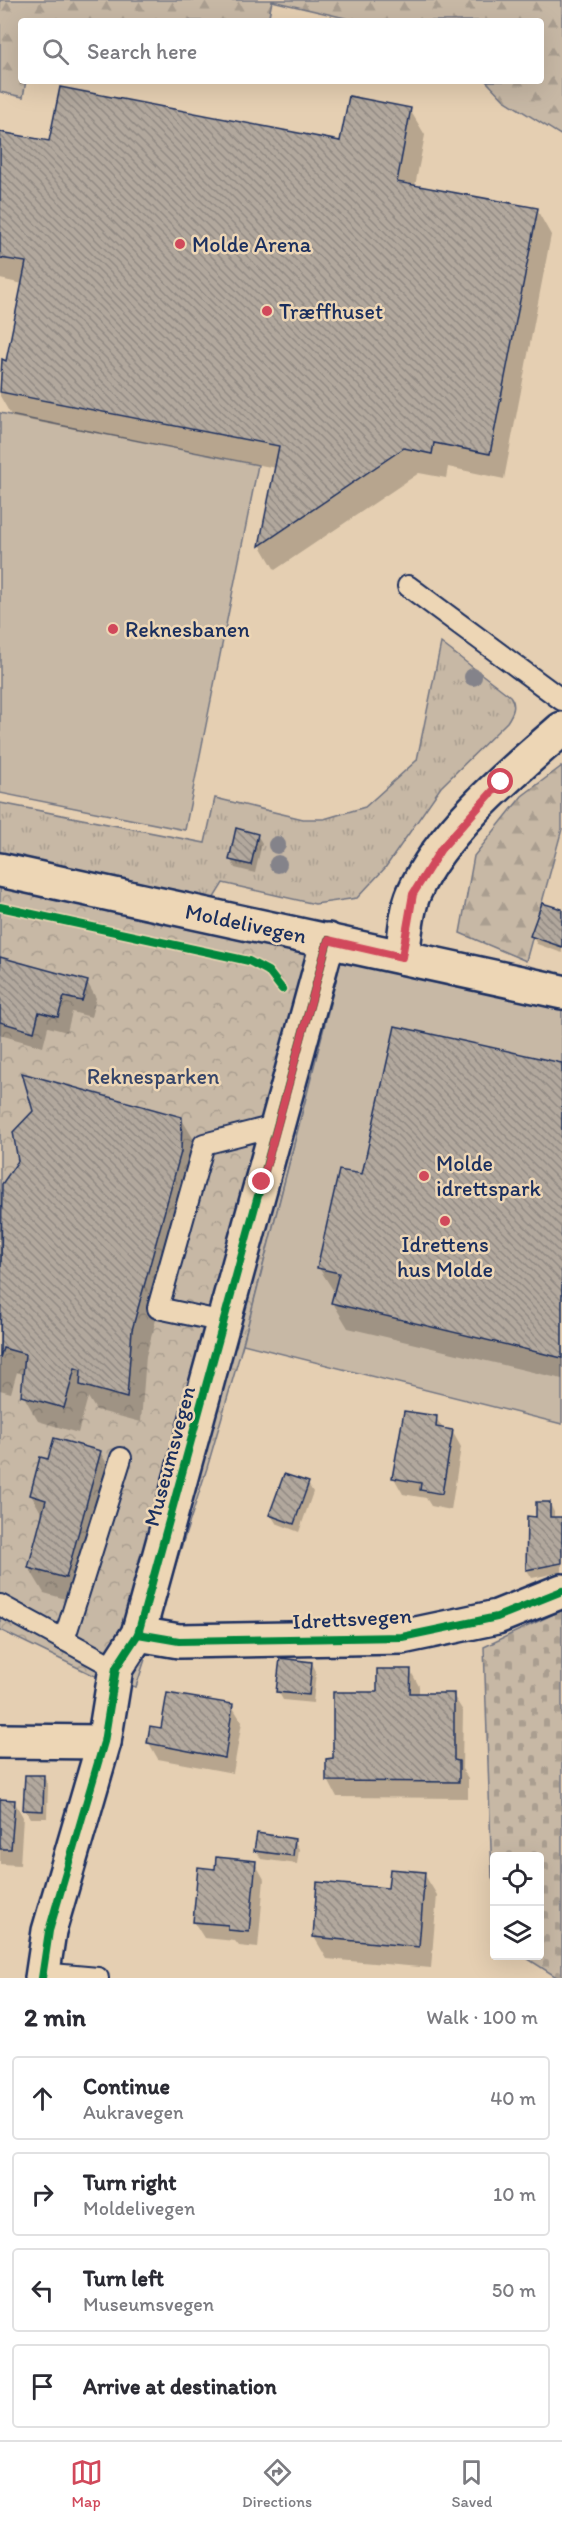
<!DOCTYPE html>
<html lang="en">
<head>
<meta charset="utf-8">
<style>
	:root { --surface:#fff; --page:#f7f7f7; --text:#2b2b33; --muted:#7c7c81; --line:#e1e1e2; --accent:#d1495b }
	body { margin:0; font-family:Itim,sans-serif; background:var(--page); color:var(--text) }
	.controls { position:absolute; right:18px; bottom:18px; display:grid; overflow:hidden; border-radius:6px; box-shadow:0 6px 24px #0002 }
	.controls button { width:54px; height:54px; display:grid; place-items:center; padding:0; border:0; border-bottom:2px solid var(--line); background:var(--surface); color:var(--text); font:30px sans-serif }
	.stop { position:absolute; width:18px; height:18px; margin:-14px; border:4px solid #d1495b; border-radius:50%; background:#fff }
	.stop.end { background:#d1495b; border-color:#fff; box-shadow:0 2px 6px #0008 }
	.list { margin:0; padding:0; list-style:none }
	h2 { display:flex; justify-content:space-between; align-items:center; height:78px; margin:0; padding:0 24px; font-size:26px }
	h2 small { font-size:20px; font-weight:400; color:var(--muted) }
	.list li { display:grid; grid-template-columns:39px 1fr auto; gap:18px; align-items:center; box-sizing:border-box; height:84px; margin:0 12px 12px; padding:0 12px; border:2px solid var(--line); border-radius:6px }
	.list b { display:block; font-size:22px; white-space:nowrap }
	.list p { margin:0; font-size:20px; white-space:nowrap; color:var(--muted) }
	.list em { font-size:20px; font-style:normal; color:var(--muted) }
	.icon { flex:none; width:33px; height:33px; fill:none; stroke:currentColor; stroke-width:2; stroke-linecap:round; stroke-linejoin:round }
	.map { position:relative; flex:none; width:562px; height:1978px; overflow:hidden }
	.search { position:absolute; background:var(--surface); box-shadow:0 6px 24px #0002; left:18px; right:18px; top:18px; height:66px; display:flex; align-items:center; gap:15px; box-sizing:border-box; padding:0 21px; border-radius:6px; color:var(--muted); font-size:22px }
	.sheet { height:462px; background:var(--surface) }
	nav { display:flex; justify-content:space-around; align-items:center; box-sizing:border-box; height:84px; border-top:2px solid var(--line); background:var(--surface); font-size:16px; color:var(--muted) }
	nav a { display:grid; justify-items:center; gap:3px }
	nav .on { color:var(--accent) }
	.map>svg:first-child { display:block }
</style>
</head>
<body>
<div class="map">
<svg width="562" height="1978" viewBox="0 0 562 1978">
	<defs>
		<pattern id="grass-tufts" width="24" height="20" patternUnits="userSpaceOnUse" patternTransform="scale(1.5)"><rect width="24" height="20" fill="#c7b8a5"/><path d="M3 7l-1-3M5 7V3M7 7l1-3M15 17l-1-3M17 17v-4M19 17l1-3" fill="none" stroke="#aa9e90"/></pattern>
		<pattern id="forest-firs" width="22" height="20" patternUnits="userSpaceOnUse" patternTransform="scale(1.5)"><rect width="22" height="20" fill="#c7b8a5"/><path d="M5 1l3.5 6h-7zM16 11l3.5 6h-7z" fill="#aa9e90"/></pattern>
		<pattern id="cemetery-stones" width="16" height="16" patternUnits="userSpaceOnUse" patternTransform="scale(1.5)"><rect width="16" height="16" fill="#c7b8a5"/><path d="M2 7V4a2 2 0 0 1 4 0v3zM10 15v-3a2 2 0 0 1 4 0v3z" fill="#aa9e90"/></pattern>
		<pattern id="park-crowns" width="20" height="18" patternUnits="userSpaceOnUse" patternTransform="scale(1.5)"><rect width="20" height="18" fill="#c7b8a5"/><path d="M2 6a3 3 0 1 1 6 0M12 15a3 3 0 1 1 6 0" fill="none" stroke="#aa9e90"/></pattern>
		<pattern id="building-back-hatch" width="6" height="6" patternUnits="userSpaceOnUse" patternTransform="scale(1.5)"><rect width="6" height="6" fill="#b2a89d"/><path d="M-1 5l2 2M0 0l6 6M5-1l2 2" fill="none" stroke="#908983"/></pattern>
	</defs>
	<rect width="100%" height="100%" fill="#e5cfb2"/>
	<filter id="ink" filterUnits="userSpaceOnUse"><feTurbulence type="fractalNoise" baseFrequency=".0167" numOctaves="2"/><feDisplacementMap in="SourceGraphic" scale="12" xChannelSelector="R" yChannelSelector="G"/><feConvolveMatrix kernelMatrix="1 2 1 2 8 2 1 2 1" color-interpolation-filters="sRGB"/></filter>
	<g filter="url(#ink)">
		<path fill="url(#grass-tufts)" stroke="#717482" stroke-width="1.5" d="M441 643 510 696C517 705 513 713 507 722L441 787 385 868 357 898 315 904 223 883 212 901 0 853V803L205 843 215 798 303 819H324L365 807 417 760Z"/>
		<g fill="url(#forest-firs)" stroke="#717482" stroke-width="1.5">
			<path d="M0 0H562V136L504 100 486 81H541V21H358L272 1 268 21H21V81H26L23 97 0 92Z"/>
			<path d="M562 766V829L526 961 460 933 474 856 522 796Z"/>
		</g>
		<path fill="url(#cemetery-stones)" stroke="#717482" stroke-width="1.5" d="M562 1610V1978H558L528 1959 526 1956H540V1856H494V1882L492 1877 484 1647Z"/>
		<path fill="url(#park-crowns)" stroke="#717482" stroke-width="1.5" d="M0 883 342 957 243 1344 207 1468 136 1687 93 1675 0 1630Z"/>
		<g fill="#c7b8a5" stroke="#717482" stroke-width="1.5">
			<path d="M0 413 258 465 185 830 0 793Z"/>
			<path d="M342 957 562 1008V1424L243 1344Z"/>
		</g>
		<g fill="#0003">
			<path d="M410 110 425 135 415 186 537 210 551 235 504 479 448 467 446 478 419 473 275 570 261 546 276 468 12 417 0 396V377L3 361 8 362 23 284 0 279V133L50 143H341Z"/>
			<path d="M257 835 262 843 255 873 235 868 231 860Z"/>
			<path d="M562 911V953L537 944 532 936Z"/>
			<path d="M0 959 87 982 96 998 91 1017 72 1012 67 1032 48 1027 43 1047 0 1035Z"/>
			<path d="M562 1064V1379L348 1328 333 1303 335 1293 319 1268 363 1176Z"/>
			<path d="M34 1111 181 1118 196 1143 195 1178 146 1356 141 1422 96 1410 88 1397 78 1433 38 1421 23 1395 25 1375 17 1372 11 1393 0 1390V1229Z"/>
			<path d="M436 1418 444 1430 452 1431 461 1447 451 1510 431 1506 426 1498 403 1494 394 1478Z"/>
			<path d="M100 1452 115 1477 80 1603 44 1593 29 1568 43 1516 31 1495 49 1461Z"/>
			<path d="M308 1484 313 1492 299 1532 276 1523 271 1515Z"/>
			<path d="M550 1504 554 1512V1518H562V1572L532 1578 527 1570 529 1518H537Z"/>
			<path d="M312 1663 316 1671 313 1703 283 1700 278 1691Z"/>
			<path d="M410 1670 419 1686V1694L453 1695 463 1711 462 1769 468 1778V1798L337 1797 328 1780 334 1760Z"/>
			<path d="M232 1706 242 1722 233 1773 158 1759 149 1743 162 1729Z"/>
			<path d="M44 1777 48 1785 47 1818H30L25 1810Z"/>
			<path d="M0 1800 14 1801 23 1817 20 1865 0 1864Z"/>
			<path d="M294 1840 299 1849 297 1864 261 1859 256 1850Z"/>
			<path d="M255 1863 264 1879 258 1948 239 1946 235 1941 204 1938 194 1922 216 1870Z"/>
			<path d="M424 1874 437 1895 431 1968 327 1959 314 1937Z"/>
		</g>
		<g fill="url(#building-back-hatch)" stroke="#1b2f5e" stroke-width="1.5">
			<path d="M60 87 340 141 349 96 411 108 397 182 538 208 490 454 434 443 432 454 404 448 259 546 279 446 0 392 2 359 6 361 26 262 0 258V132L49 141Z"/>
			<path d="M236 828 258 834 251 865 229 860Z"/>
			<path d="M542 903 562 909V947L530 936Z"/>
			<path d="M0 957 88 981 82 1001 64 997 58 1017 39 1012 34 1032 0 1022Z"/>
			<path d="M395 1026 562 1063V1358L331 1303 339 1273 317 1268 339 1170 362 1174Z"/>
			<path d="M22 1073 182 1117 181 1152 132 1330 127 1398 80 1385 81 1370 75 1368 64 1408 21 1396 25 1354 3 1348 0 1358 2 1184 18 1161 13 1132 33 1111Z"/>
			<path d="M404 1411 437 1416 436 1427 453 1430 442 1494 420 1490 421 1483 392 1478Z"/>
			<path d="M54 1438 101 1451 66 1578 28 1568 46 1500 30 1495 40 1457 48 1459Z"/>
			<path d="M284 1474 309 1482 294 1524 269 1515Z"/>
			<path d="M536 1502H550V1517H562V1563L526 1570 527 1516 536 1517Z"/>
			<path d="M280 1658 312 1662 309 1695 276 1692Z"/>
			<path d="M377 1669H411L410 1693H454V1760L459 1761V1782L326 1781V1759L333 1758V1692H377Z"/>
			<path d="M167 1693 233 1704 225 1758 147 1743 150 1726 161 1728Z"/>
			<path d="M25 1775H44L43 1811 23 1810Z"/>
			<path d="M0 1799 15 1800 11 1849H0Z"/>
			<path d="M257 1833 295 1839 293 1856 254 1851Z"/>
			<path d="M216 1857 256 1861 249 1932 228 1930V1925L193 1922 198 1867 215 1869Z"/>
			<path d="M390 1869 425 1872 419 1947 313 1937 317 1882 388 1888Z"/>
		</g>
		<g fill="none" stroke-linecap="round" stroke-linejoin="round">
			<defs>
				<g id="lane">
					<path d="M408 586 562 700"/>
					<path d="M224 1322 158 1308 204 1144 278 1125"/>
					<path d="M0 1605 116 1668"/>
					<path d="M64 1640 121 1458"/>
					<path d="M41 1973 98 1978"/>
				</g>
				<g id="street">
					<path d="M402 957C405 937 406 911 414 893 441 831 512 772 562 729"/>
					<path d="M138 1634 179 1641 402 1637 497 1617 562 1591"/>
					<path d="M0 1741 104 1742"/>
					<path d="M42 1978 49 1931 104 1742 116 1668 138 1634 328 940"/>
				</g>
				<path id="secondary" d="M0 870 562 992"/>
			</defs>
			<use href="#lane" stroke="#1b2f5e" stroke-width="24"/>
			<use href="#street" stroke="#1b2f5e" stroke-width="38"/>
			<use href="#secondary" stroke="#1b2f5e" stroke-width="38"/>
			<use href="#lane" stroke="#edd6b5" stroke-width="20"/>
			<use href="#street" stroke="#edd6b5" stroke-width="33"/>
			<use href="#secondary" stroke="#edd6b5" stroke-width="33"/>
			<defs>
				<g id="cycleway">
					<path d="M0 907 249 961 268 971 282 989"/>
					<path d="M138 1634 179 1641 402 1637 497 1617 562 1591"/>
					<path d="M42 1978 49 1931 104 1742 116 1668 138 1634 328 940"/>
				</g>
			</defs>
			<use href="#cycleway" stroke="#edd6b5" stroke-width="11"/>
			<use href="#cycleway" stroke="#00873e" stroke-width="8"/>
		</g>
		<g fill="#84838a">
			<circle cx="473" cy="677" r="9"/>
			<circle cx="277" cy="845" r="9"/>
			<circle cx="278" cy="864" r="9"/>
		</g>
	</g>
	<g fill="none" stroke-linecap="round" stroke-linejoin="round" filter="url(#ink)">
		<path stroke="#d1495b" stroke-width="8" d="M262 1182 328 940 402 957 413 894 441 849 501 782"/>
	</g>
	<g fill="#d1495b" stroke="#edd6b5" stroke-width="2">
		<circle cx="180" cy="244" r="6"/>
		<circle cx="267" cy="311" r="6"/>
		<circle cx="113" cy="629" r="6"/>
		<circle cx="424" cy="1176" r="6"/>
		<circle cx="445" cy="1221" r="6"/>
	</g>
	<g text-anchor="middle" stroke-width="5" stroke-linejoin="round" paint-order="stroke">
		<g font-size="22" fill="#1b2f5e" stroke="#edd6b5" text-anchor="start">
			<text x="192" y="252">Molde Arena</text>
			<text x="279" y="319">Træffhuset</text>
			<text x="125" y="637">Reknesbanen</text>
			<text x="436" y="1171">Molde<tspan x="436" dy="25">idrettspark</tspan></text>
			<text x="445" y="1252" text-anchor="middle">Idrettens<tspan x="445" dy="25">hus Molde</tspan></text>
		</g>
		<g font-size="22" fill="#1b2f5e" stroke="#edd6b5">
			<text transform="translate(246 923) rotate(12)" y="8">Moldelivegen</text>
			<text transform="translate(169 1456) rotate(-75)" y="8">Museumsvegen</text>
			<text transform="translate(352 1618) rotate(-3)" y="8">Idrettsvegen</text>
		</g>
		<g font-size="22" fill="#354469" stroke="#edd6b5">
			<text x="153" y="1084">Reknesparken</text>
		</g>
	</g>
</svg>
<div class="controls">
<button><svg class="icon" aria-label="locate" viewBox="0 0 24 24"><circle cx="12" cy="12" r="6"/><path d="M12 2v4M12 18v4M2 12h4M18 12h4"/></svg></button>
<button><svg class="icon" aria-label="layers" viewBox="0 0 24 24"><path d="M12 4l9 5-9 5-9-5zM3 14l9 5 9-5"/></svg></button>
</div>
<div class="stop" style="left:501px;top:782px"></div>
<div class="stop end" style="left:262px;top:1182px"></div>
<div class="search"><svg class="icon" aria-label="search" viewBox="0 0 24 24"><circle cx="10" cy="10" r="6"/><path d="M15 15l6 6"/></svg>Search here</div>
</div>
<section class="sheet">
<h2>2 min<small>Walk · 100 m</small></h2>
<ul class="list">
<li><svg class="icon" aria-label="ahead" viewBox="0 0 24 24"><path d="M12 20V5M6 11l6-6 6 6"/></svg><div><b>Continue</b><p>Aukravegen</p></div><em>40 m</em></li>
<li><svg class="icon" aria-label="right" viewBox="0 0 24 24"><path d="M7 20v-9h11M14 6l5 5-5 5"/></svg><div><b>Turn right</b><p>Moldelivegen</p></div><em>10 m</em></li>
<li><svg class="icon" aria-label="left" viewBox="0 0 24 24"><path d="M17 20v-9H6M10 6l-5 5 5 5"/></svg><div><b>Turn left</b><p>Museumsvegen</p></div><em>50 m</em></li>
<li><svg class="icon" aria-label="arrive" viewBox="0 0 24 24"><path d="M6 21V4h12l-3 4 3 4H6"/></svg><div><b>Arrive at destination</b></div></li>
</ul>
</section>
<nav>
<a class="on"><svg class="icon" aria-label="map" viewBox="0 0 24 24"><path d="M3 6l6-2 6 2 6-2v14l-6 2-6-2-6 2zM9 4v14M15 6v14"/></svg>Map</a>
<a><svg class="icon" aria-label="directions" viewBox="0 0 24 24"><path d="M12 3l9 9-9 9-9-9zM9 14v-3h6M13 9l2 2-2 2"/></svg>Directions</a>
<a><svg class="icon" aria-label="saved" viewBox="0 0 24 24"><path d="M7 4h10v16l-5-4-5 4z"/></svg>Saved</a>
</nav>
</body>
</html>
